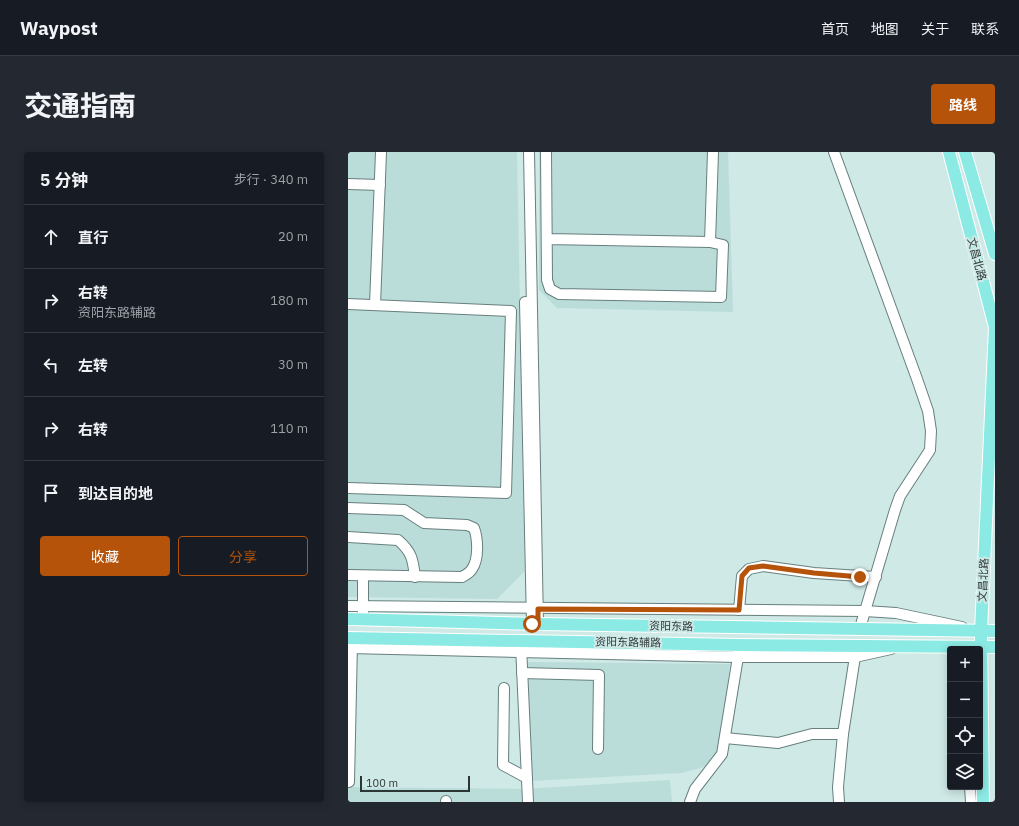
<!DOCTYPE html>
<html lang="zh">
<head>
<meta charset="utf-8">
<style>
	:root { --surface:#171b24; --page:#242831; --text:#f1f3f6; --muted:#9ea1a6; --line:#363941; --accent:#b45309 }
	body { margin:0; font-family:"IBM Plex Sans","Noto Sans SC",sans-serif; background:var(--page); color:var(--text) }
	.controls { position:absolute; right:12px; bottom:12px; display:grid; overflow:hidden; border-radius:4px; box-shadow:0 2px 10px #0003 }
	.controls button { width:36px; height:36px; display:grid; place-items:center; padding:0; border:0; border-bottom:1px solid var(--line); background:var(--surface); color:var(--text); font:20px sans-serif }
	.scale { position:absolute; left:12px; bottom:10px; width:110px; box-sizing:border-box; padding-left:4px; border:2px solid #2c3635; border-top:0; font-size:11px; line-height:14px; white-space:nowrap; color:#2c3635; -webkit-text-stroke:3px #cfe9e7; paint-order:stroke }
	.stop { position:absolute; width:12px; height:12px; margin:-9px; border:3px solid #b45309; border-radius:50%; background:#fff }
	.stop.end { background:#b45309; border-color:#fff; box-shadow:0 1px 4px #0008 }
	.list { margin:0; padding:0; list-style:none }
	h2 { display:flex; justify-content:space-between; align-items:center; height:52px; margin:0; padding:0 16px; font-size:17px }
	h2 small { font-size:13px; font-weight:400; color:var(--muted) }
	.list li { display:grid; grid-template-columns:26px 1fr auto; gap:12px; align-items:center; box-sizing:border-box; height:64px; padding:0 16px; border-top:1px solid var(--line) }
	.list b { display:block; font-size:15px; white-space:nowrap }
	.list p { margin:0; font-size:13px; white-space:nowrap; color:var(--muted) }
	.list em { font-size:13px; font-style:normal; color:var(--muted) }
	.actions { display:flex; gap:8px; padding:12px 16px }
	.actions a { flex:1; padding:9px 0; border:1px solid var(--accent); border-radius:4px; text-align:center; font-size:14px; color:var(--accent) }
	.actions .main { background:var(--accent); color:#fff }
	.icon { flex:none; width:22px; height:22px; fill:none; stroke:currentColor; stroke-width:2; stroke-linecap:round; stroke-linejoin:round }
	.map { position:relative; flex:none; width:647px; height:650px; overflow:hidden; border-radius:4px }
	header { display:flex; align-items:center; gap:24px; box-sizing:border-box; height:56px; padding:0 20px; background:var(--surface); border-bottom:1px solid var(--line) }
	header strong { font-size:19px }
	nav { display:flex; gap:22px; margin-inline-start:auto; font-size:14px }
	.intro { display:flex; align-items:center; justify-content:space-between; box-sizing:border-box; height:96px; padding:0 24px }
	h1 { margin:0; font-size:28px }
	.button { padding:10px 18px; border-radius:4px; background:var(--accent); color:#fff; font-size:14px; font-weight:700 }
	main { display:flex; gap:24px; padding:0 24px }
	aside { flex:1; background:var(--surface); border-radius:4px; box-shadow:0 2px 10px #0003 }
	.map>svg:first-child { display:block }
</style>
</head>
<body>
<header>
<strong>Waypost</strong>
<nav><a>首页</a><a>地图</a><a>关于</a><a>联系</a></nav>
</header>
<div class="intro"><h1>交通指南</h1><a class="button">路线</a></div>
<main>
<aside>
<h2>5 分钟<small>步行 · 340 m</small></h2>
<ul class="list">
<li><svg class="icon" aria-label="ahead" viewBox="0 0 24 24"><path d="M12 20V5M6 11l6-6 6 6"/></svg><div><b>直行</b></div><em>20 m</em></li>
<li><svg class="icon" aria-label="right" viewBox="0 0 24 24"><path d="M7 20v-9h11M14 6l5 5-5 5"/></svg><div><b>右转</b><p>资阳东路辅路</p></div><em>180 m</em></li>
<li><svg class="icon" aria-label="left" viewBox="0 0 24 24"><path d="M17 20v-9H6M10 6l-5 5 5 5"/></svg><div><b>左转</b></div><em>30 m</em></li>
<li><svg class="icon" aria-label="right" viewBox="0 0 24 24"><path d="M7 20v-9h11M14 6l5 5-5 5"/></svg><div><b>右转</b></div><em>110 m</em></li>
<li><svg class="icon" aria-label="arrive" viewBox="0 0 24 24"><path d="M6 21V4h12l-3 4 3 4H6"/></svg><div><b>到达目的地</b></div></li>
</ul>
<div class="actions"><a class="main">收藏</a><a>分享</a></div>
</aside>
<div class="map">
<svg width="647" height="650" viewBox="0 0 647 650">
	<rect width="100%" height="100%" fill="#cfe9e7"/>
	<g fill="#bbddda">
		<path d="M0 0H169L177 419 149 447 0 445Z"/>
		<path d="M191 0H380L385 160 209 156 191 138Z"/>
		<path d="M180 510 382 512 371 600 356 615 334 621 182 629Z"/>
		<path d="M322 628 324 650H0V635L177 637Z"/>
	</g>
	<g fill="none" stroke-linecap="round" stroke-linejoin="round">
		<defs>
			<g id="minor">
				<path d="M181 0 190 472"/>
				<path d="M198 0 199 128 202 137 211 142 373 145 375 93 362 90 199 87"/>
				<path d="M486 0 569 227 580 259 583 279 582 298 552 344 547 358 512 476"/>
				<path d="M0 32 32 33"/>
				<path d="M362 90 365 0"/>
				<path d="M177 150 184 472"/>
				<path d="M0 152 163 159 158 341 0 336"/>
				<path d="M27 153 33 0"/>
				<path d="M0 356 56 358 76 371 119 373 126 376C130 387 131 407 124 417 122 421 117 423 114 425L0 423"/>
				<path d="M0 385 50 388C64 400 65 408 67 425"/>
				<path d="M0 454 517 459 548 461 614 475"/>
				<path d="M391 458 394 424 401 417 415 414 466 421 528 425"/>
				<path d="M15 462V424"/>
				<path d="M173 493 180 650"/>
				<path d="M0 496 390 505H507L543 497"/>
				<path d="M174 521 251 523 250 597"/>
				<path d="M156 536 155 613 179 626"/>
				<path d="M377 586 430 591 464 582H495"/>
				<path d="M1 630 4 491"/>
				<path d="M622 635 623 650"/>
				<path d="M98 649V650"/>
				<path d="M342 650 347 637 374 602 391 499"/>
				<path d="M491 650 490 635 495 582 508 498"/>
			</g>
			<g id="major">
				<path d="M601 0 647 175 633 479 635 650"/>
				<path d="M617 0 647 102"/>
				<path d="M0 467 190 472 647 479"/>
				<path d="M0 486 392 493 647 495"/>
			</g>
		</defs>
		<use href="#minor" stroke="#677f7d" stroke-width="12"/>
		<use href="#major" stroke="#fff" stroke-width="14"/>
		<use href="#minor" stroke="#fff" stroke-width="10"/>
		<use href="#major" stroke="#8ceae4" stroke-width="12"/>
	</g>
	<g fill="none" stroke-linecap="round" stroke-linejoin="round">
		<path stroke="#b45309" stroke-width="5" d="M184 472H190V457L391 458 394 424 401 416 415 414 466 421 512 425"/>
	</g>
	<g text-anchor="middle" stroke-width="4" stroke-linejoin="round" paint-order="stroke">
		<g font-size="11" fill="#2c3635" stroke="#cfe9e7">
			<text transform="translate(629 107) rotate(75)" y="4">文昌北路</text>
			<text transform="translate(635 428) rotate(-87)" y="4">文昌北路</text>
			<text transform="translate(323 474) rotate(1)" y="4">资阳东路</text>
			<text transform="translate(280 490) rotate(1)" y="4">资阳东路辅路</text>
		</g>
	</g>
</svg>
<div class="controls">
<button>+</button>
<button>−</button>
<button><svg class="icon" aria-label="locate" viewBox="0 0 24 24"><circle cx="12" cy="12" r="6"/><path d="M12 2v4M12 18v4M2 12h4M18 12h4"/></svg></button>
<button><svg class="icon" aria-label="layers" viewBox="0 0 24 24"><path d="M12 4l9 5-9 5-9-5zM3 14l9 5 9-5"/></svg></button>
</div>
<div class="scale">100 m</div>
<div class="stop" style="left:184px;top:472px"></div>
<div class="stop end" style="left:512px;top:425px"></div>
</div>
</main>
</body>
</html>
